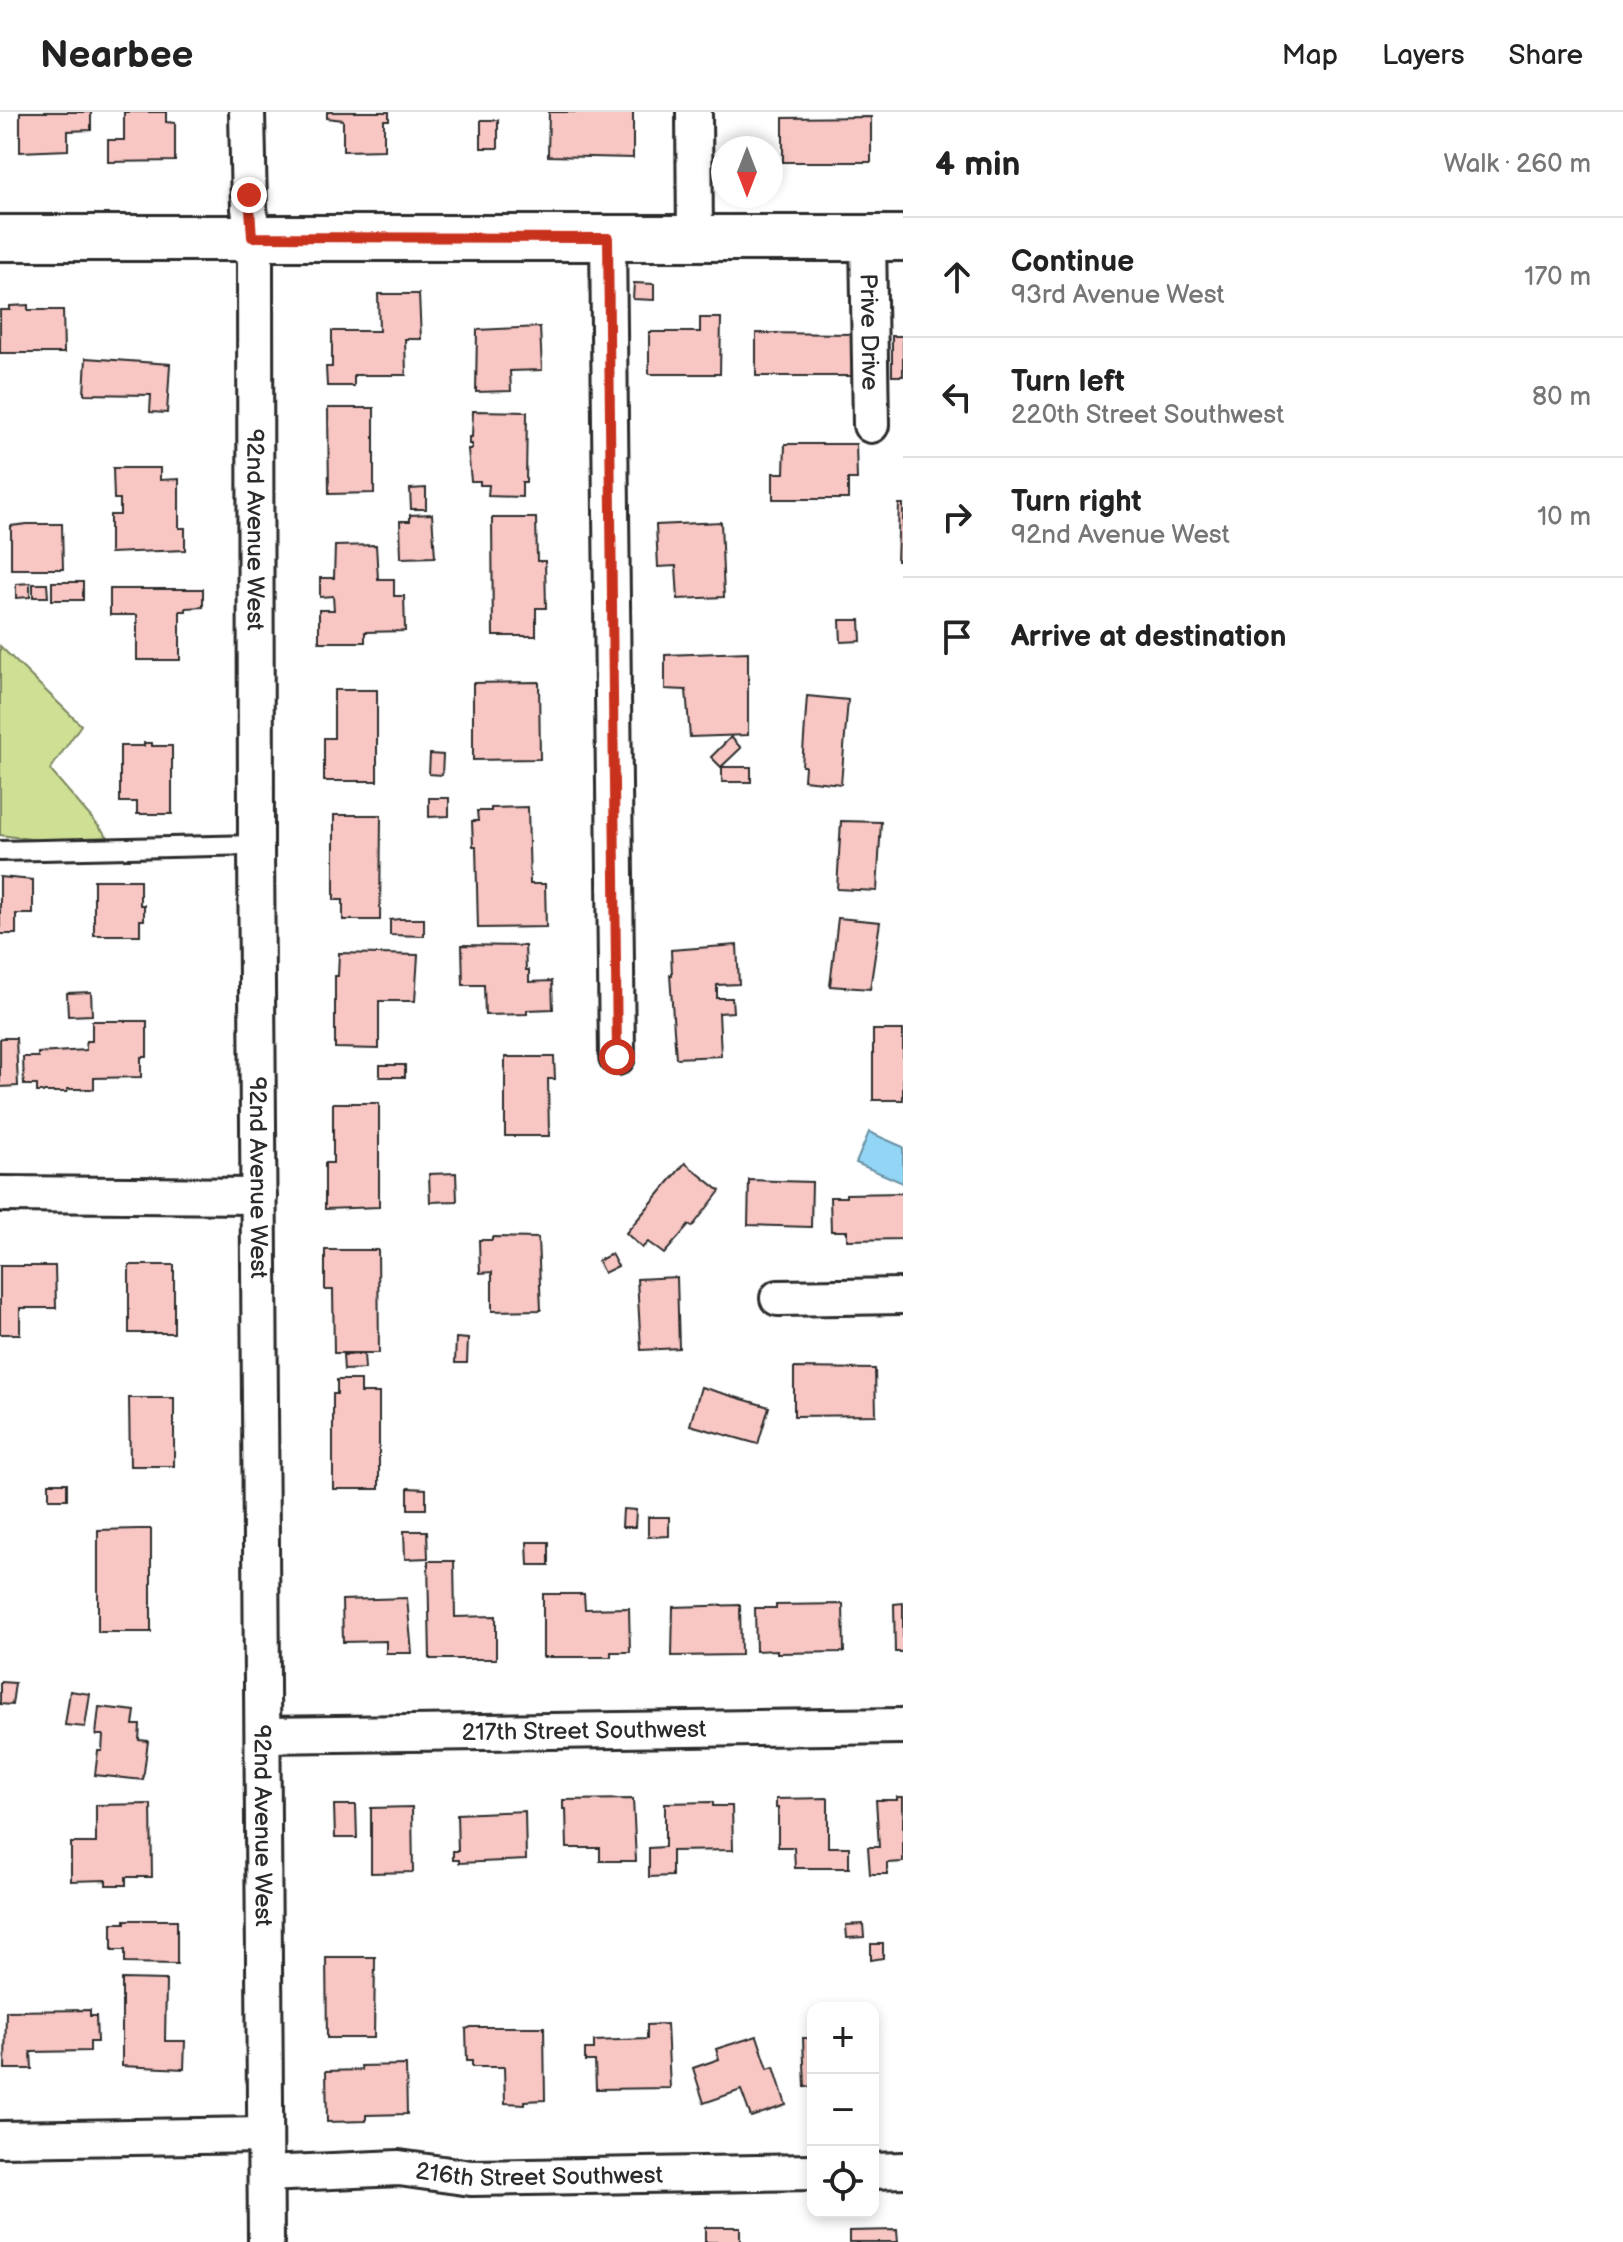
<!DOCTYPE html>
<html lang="en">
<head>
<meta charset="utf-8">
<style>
	:root { --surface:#fff; --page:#f6f6f6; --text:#222; --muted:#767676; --line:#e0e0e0 }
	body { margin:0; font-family:"Balsamiq Sans",sans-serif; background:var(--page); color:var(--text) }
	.controls { position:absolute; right:24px; bottom:24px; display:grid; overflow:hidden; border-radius:16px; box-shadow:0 4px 12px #0003 }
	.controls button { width:72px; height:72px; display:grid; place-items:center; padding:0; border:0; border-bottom:2px solid var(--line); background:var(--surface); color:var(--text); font:40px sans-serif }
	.compass { position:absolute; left:711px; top:24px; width:72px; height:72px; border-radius:50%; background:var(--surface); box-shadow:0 4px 12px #0003; rotate:180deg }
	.stop { position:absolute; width:24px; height:24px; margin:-18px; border:6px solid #c8321e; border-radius:50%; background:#fff }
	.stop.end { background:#c8321e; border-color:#fff; box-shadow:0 2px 8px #0008 }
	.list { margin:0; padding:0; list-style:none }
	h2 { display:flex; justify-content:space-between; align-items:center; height:104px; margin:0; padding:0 32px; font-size:34px }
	h2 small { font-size:26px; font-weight:400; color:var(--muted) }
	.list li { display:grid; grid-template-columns:52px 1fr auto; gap:24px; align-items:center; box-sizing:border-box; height:120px; padding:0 32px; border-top:2px solid var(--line) }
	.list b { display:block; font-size:30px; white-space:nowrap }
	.list p { margin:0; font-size:26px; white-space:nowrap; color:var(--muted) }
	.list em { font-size:26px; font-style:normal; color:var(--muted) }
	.icon { flex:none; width:44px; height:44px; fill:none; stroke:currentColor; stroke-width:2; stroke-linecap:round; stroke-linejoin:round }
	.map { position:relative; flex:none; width:903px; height:2130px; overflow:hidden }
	header { display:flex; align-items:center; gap:48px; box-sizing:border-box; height:112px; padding:0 40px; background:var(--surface); border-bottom:2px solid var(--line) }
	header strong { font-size:38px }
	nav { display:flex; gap:44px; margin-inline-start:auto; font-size:28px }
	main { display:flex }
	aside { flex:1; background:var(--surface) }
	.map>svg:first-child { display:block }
</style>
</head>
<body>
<header>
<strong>Nearbee</strong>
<nav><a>Map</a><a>Layers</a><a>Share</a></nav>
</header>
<main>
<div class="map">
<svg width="903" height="2130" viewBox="0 0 903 2130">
	<rect width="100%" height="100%" fill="#fff"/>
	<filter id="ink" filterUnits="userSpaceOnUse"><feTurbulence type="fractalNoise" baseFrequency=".0125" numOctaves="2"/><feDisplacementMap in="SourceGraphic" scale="16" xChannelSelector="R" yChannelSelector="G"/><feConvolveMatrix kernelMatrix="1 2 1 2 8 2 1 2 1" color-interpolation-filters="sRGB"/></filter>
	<g filter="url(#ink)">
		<path fill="#cee094" stroke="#7c8660" stroke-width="2" d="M0 534 81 613 50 658 120 739 0 723Z"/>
		<path fill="#93d5f5" stroke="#6991a4" stroke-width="2" d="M869 1020 903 1035V1071L856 1051Z"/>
		<g fill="#f8c7c4" stroke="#2b2b2b" stroke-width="2">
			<path d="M20 0H91V18L68 19V38L20 40Z"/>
			<path d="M124 0H166V10L175 11V49L108 50V28H124Z"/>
			<path d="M327 0H389V8H384V38L343 39V8L327 6Z"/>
			<path d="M549 0H633V46L548 44Z"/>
			<path d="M871 5V50H783V6Z"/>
			<rect x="481" y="8" width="17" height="28"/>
			<path d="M634 171 654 172V188L633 187Z"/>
			<path d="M378 182H419L421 227H405L406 263H354V274H327L326 255H332V219H379Z"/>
			<path d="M28 193V198H63L64 241H0V198H10V194Z"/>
			<path d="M700 206H721L720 262H649V220H700Z"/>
			<path d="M540 215 542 258 510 259 511 279 476 280 477 218Z"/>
			<path d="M756 221 853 222V264H756Z"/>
			<rect x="892" y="224" width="11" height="40"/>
			<path d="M86 246 170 252 167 301 150 300 151 283 84 282Z"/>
			<path d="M328 296H374V381L329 382Z"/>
			<path d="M473 299 527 300 526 370H522V385L488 384 489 373H480V369H471L468 337H472V332H469V325H472Z"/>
			<path d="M785 332H856L857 367H848V387H773V361H784Z"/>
			<path d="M113 356H160V368L179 367V416H185V438L110 441V403H120V387H114Z"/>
			<path d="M426 376V397H411L410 377Z"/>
			<path d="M899 392H903V449H897Z"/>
			<path d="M432 402 435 445 401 446 400 409H410V403Z"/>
			<path d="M492 406H536L537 449H545L546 496H536V524H493Z"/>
			<path d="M721 410 724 485 678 487 676 454 658 455 656 413Z"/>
			<path d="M27 412H62L63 457H11V414Z"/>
			<path d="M376 433 378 467H394V484H404L405 519 365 520V530H319V498H334L333 484 320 485V466H334L335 434Z"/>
			<rect x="52" y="470" width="31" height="18"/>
			<path d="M30 471V485L16 486V472Z"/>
			<path d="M33 472H47L48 485H33Z"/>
			<path d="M110 477H203V495L186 496V499H180V548H137V503H110Z"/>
			<path d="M840 508H860L861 529 841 530Z"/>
			<path d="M748 540V623L690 625 686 578 665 577V543Z"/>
			<path d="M539 570 540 647 473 648V571Z"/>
			<path d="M334 578H377V669H324V626H334Z"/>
			<path d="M807 584 848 588 841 672 804 668 805 654H802Z"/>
			<path d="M731 625 741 636 721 655 711 645Z"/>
			<path d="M144 631H152V634H172V702H137V690H120V634H144Z"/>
			<path d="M430 642 443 643 442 663 429 662Z"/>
			<rect x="722" y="655" width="29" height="15"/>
			<path d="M429 686H449V704L429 705Z"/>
			<path d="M528 695 530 772H545L546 815 478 816 476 734H473L472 709H478L477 699H491V696Z"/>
			<path d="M334 703H381L380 808H343V788H334Z"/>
			<path d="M841 709 881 710 877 779 837 777Z"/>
			<path d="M0 765 33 768V802H16V822H0Z"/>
			<path d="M94 768H140V793H144V808H140V823H94Z"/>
			<path d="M838 806 880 810 870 877 830 874Z"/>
			<path d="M400 807H424V824L390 823V808Z"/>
			<path d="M462 833 525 834 526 858H529V870L552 869 553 897 527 898V902L485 903 484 873H463Z"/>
			<path d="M737 833 739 872 717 873V886H732L733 900 719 901 721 944 676 946 670 863H672L671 838Z"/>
			<path d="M339 841 418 843 415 889H379V937L335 936V864H338Z"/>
			<path d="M91 880 92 903 68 904 67 881Z"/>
			<path d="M92 909H147V945H141V965L94 966V977H67V980H37V973H24L23 945H38V941L86 938V929H92Z"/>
			<rect x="873" y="918" width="30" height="70"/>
			<path d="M2 926H16L18 974 0 975V927Z"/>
			<path d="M505 945H554L555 967H548L549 1024H505Z"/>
			<rect x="380" y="953" width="25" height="12"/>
			<path d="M333 991H379V1095L325 1097V1051H333Z"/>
			<path d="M685 1051 720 1079 692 1115 689 1113 664 1142 648 1130 642 1136 626 1121Z"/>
			<path d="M456 1061 457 1089 430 1090 429 1062Z"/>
			<path d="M749 1068 812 1070 811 1115 748 1113Z"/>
			<path d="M903 1081V1127L847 1128V1119H831L830 1085H846V1082Z"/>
			<path d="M492 1125 538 1126 541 1198 492 1199V1160L480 1161 479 1128H492Z"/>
			<path d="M325 1138H378L379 1241H334L333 1178H325Z"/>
			<path d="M611 1142 618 1154 604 1161 598 1149Z"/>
			<rect x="129" y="1153" width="45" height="68"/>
			<path d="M0 1154H55L56 1196H20V1222H0Z"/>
			<path d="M677 1165 679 1236 641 1238 637 1167Z"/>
			<path d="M456 1226 468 1227 467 1251H455Z"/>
			<path d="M364 1242 365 1257 344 1258 343 1243Z"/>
			<path d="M794 1256 875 1257 876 1303 794 1304Z"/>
			<path d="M337 1268H361V1281H379V1377H333V1282H337Z"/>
			<path d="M701 1275 769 1295 758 1332 690 1313Z"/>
			<path d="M129 1286H174V1354H130Z"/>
			<rect x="49" y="1371" width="18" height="16"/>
			<path d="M408 1376 426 1377V1397H408Z"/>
			<path d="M623 1397 636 1398 635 1415H622Z"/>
			<path d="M648 1405H669V1424L648 1425Z"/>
			<path d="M139 1417H151V1520H98V1418Z"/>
			<path d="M404 1419H427L428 1446 405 1447Z"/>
			<path d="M527 1430H549V1453H528Z"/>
			<path d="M428 1449H454L455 1505 496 1504V1547H430Z"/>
			<path d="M543 1482H584L585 1497 629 1496 630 1540H611V1545H543Z"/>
			<path d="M407 1486 412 1541H386V1529L343 1530 342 1488Z"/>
			<path d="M903 1491V1540H895L894 1492Z"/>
			<path d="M843 1492 844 1540 777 1541V1538L756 1539 755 1496H776V1493Z"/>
			<path d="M740 1493 741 1543 672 1544 673 1495Z"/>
			<path d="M0 1570 15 1571 12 1593 0 1592Z"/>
			<path d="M70 1579 90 1582 85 1615 65 1613Z"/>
			<path d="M99 1595 135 1599 133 1613H140L139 1628 148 1629 143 1668 95 1663 98 1639H102L103 1623H96Z"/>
			<path d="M897 1685H903V1750L887 1751V1762H870L868 1735H879L876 1688H897Z"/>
			<path d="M828 1686V1735H849V1756H795L794 1735H778V1696H776V1687Z"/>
			<path d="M633 1687 636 1749H600V1736H567L566 1697H563V1688Z"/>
			<path d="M713 1690V1694H732L733 1738 672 1739V1764L649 1765V1736L665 1735V1691Z"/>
			<path d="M151 1692 152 1765H126V1773H106V1768L71 1769V1731H96V1693Z"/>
			<path d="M334 1693H356L357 1726H335Z"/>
			<path d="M412 1695 413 1760 371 1761V1696Z"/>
			<path d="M525 1699 526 1748 459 1751V1748H453V1739H458L457 1702Z"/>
			<path d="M125 1808H177V1852L125 1851V1838H112V1811H125Z"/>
			<path d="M863 1812 864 1825 847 1826 846 1813Z"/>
			<path d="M871 1832H883V1846L871 1848Z"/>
			<path d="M326 1845H375L374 1926H327Z"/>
			<path d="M122 1867 166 1868 165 1929H185L184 1957 122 1954Z"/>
			<path d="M90 1898V1904H96L97 1930H90V1939L31 1940 32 1957H5L6 1899Z"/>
			<path d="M667 1912 670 1976 596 1977 595 1949H585V1937H594V1929L647 1927V1913Z"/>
			<path d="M471 1915H544L545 1988 525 1989V1992L505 1991 504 1955H472V1949H467L466 1917Z"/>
			<path d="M757 1924 768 1957 774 1955 786 1993 751 2005 741 1978 704 1991 693 1956 719 1947 716 1937Z"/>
			<path d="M803 1926H813V1974L805 1975Z"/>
			<path d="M406 1953 407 2002 366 2003V2009L327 2010 326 1959 362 1958 361 1954Z"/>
			<rect x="705" y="2115" width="35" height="15"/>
			<path d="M897 2118 898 2130H849V2119Z"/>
		</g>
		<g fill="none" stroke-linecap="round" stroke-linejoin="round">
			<defs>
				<path id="service" d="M0 739 256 733"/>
				<g id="minor">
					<path id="s1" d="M247 0 249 96 255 151 256 733 266 2130"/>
					<path d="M694 0 695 125"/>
					<path d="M608 126 617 945"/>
					<path id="s2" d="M868 126 871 313"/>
					<path d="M0 1082 259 1084"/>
					<path d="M778 1186 903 1184"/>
					<path id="s3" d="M264 1623 903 1614"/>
					<path d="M0 2027 265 2023"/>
					<path d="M873 2059 903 2058"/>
					<path id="s4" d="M266 2062 399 2056 471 2066 813 2060"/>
				</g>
				<path id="secondary" d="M0 126H903"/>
			</defs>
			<use href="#service" stroke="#2b2b2b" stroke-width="24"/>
			<use href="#minor" stroke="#2b2b2b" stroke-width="40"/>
			<use href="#secondary" stroke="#2b2b2b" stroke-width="50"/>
			<use href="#service" stroke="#fff" stroke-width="18"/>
			<use href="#minor" stroke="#fff" stroke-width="34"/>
			<use href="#secondary" stroke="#fff" stroke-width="44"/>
		</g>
	</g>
	<g fill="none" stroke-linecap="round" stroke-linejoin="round" filter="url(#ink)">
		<path stroke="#c8321e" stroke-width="10" d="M249 83 252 125 608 126 617 945"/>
	</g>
	<g text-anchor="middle" stroke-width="6" stroke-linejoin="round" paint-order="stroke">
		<g font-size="24" fill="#2b2b2b" stroke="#fff">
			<text dy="8" stroke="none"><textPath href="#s2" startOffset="94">Prive Drive</textPath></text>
			<text dy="8" stroke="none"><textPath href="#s1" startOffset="418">92nd Avenue West</textPath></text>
			<text dy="8" stroke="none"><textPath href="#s1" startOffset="1066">92nd Avenue West</textPath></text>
			<text dy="8" stroke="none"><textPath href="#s3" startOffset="320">217th Street Southwest</textPath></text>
			<text dy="8" stroke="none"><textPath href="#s1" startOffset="1714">92nd Avenue West</textPath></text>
			<text dy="8" stroke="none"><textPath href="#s4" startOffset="274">216th Street Southwest</textPath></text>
		</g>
	</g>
</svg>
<div class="controls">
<button>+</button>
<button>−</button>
<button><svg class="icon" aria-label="locate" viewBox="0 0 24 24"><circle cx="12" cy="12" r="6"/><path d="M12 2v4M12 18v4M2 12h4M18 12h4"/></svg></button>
</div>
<svg class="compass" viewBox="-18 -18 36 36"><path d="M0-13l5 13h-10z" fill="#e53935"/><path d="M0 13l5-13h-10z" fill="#767676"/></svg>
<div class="stop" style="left:617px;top:945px"></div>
<div class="stop end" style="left:249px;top:83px"></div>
</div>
<aside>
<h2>4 min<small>Walk · 260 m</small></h2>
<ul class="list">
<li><svg class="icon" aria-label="ahead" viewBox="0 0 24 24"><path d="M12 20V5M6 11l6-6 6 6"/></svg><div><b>Continue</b><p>93rd Avenue West</p></div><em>170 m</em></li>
<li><svg class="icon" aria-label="left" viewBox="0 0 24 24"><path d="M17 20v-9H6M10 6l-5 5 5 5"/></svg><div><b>Turn left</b><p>220th Street Southwest</p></div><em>80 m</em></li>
<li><svg class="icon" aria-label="right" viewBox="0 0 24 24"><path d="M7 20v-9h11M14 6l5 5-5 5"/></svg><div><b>Turn right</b><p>92nd Avenue West</p></div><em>10 m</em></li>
<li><svg class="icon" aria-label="arrive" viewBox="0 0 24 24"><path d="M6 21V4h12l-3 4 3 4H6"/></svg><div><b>Arrive at destination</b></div></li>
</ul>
</aside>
</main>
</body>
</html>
